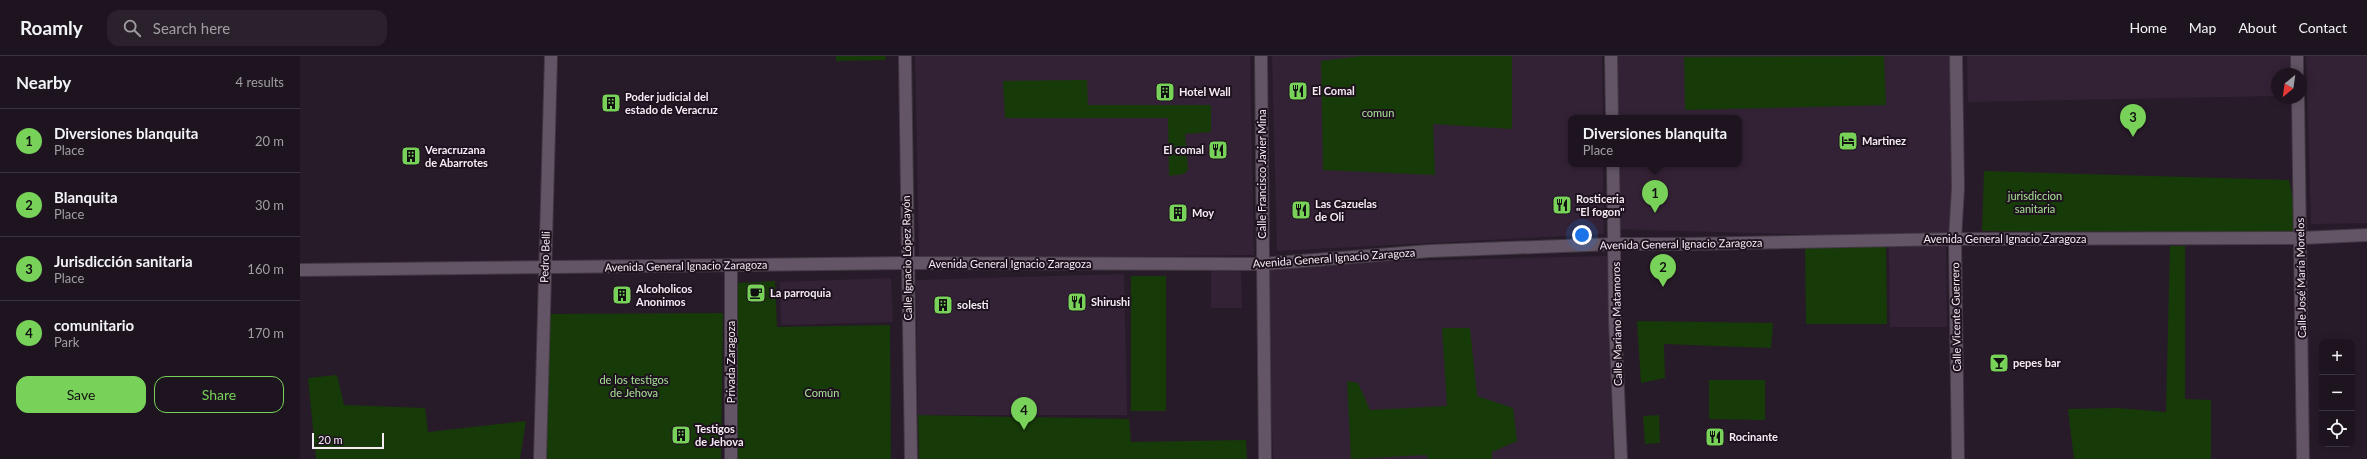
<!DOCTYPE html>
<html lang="en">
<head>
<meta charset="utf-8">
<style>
	:root { --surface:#1d141f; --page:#2a212c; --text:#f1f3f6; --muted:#a09ea4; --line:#3b333d; --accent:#78d158 }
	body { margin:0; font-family:Lato,sans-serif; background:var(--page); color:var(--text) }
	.controls { position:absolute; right:12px; bottom:12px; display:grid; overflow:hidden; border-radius:8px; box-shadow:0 2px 10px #0003 }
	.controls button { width:36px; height:36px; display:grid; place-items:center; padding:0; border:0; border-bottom:1px solid var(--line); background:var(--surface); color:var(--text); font:20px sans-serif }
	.compass { position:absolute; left:1971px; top:12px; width:36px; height:36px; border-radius:50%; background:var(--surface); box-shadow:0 2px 10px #0003; rotate:209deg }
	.scale { position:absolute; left:12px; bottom:10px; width:72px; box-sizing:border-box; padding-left:4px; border:2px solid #f4ebf4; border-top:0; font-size:11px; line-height:14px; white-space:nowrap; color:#f4ebf4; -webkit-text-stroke:3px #1e121f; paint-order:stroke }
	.you { position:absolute; left:1282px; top:179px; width:14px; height:14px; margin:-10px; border:3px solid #fff; border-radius:50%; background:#1a73e8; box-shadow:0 0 0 6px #1a73e833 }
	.badge { display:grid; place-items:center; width:26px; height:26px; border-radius:50%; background:var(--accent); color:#111; font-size:13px; font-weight:700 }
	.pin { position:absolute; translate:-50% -33px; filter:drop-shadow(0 1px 2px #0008) }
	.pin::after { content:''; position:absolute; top:21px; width:14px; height:12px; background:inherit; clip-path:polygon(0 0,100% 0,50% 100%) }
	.popup { position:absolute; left:1268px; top:59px; width:174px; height:52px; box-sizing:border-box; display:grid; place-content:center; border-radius:8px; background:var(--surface); filter:drop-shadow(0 1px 3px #0005); font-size:13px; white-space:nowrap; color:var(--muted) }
	.popup b { font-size:15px; color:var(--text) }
	.popup::after { content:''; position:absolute; left:50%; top:100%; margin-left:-8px; border:8px solid transparent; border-top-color:var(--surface) }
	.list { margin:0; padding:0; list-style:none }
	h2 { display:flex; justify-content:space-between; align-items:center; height:52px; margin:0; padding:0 16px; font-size:17px }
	h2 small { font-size:13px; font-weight:400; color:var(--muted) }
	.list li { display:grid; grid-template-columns:26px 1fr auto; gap:12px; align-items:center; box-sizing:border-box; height:64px; padding:0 16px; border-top:1px solid var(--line) }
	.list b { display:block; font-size:15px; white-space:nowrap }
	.list p { margin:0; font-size:13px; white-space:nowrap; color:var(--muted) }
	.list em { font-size:13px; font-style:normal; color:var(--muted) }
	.actions { display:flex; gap:8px; padding:12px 16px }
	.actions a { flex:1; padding:9px 0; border:1px solid var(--accent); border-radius:12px; text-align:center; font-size:14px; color:var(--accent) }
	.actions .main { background:var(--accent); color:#111 }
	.icon { flex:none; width:22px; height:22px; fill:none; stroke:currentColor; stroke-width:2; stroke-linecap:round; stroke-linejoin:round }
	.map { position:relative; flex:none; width:2067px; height:403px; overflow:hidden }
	header { display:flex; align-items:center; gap:24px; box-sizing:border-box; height:56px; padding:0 20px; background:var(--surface); border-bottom:1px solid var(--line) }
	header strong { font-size:19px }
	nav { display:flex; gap:22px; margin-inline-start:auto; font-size:14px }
	.search { width:280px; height:36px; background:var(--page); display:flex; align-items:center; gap:10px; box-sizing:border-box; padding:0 14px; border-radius:12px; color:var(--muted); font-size:15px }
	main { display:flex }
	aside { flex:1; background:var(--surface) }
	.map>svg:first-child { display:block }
</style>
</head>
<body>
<header>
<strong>Roamly</strong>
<div class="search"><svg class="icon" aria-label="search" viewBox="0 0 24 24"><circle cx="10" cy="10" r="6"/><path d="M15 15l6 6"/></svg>Search here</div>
<nav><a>Home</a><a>Map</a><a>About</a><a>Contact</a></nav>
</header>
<main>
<aside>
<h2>Nearby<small>4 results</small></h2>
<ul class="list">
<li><span class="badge">1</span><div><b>Diversiones blanquita</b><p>Place</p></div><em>20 m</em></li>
<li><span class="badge">2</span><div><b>Blanquita</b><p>Place</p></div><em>30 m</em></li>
<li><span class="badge">3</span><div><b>Jurisdicción sanitaria</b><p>Place</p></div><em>160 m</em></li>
<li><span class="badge">4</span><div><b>comunitario</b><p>Park</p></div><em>170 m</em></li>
</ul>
<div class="actions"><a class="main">Save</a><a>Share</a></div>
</aside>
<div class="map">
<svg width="2067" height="403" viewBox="0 0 2067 403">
	<rect width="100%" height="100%" fill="#271b29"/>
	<g fill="#332235">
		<path d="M615 0H950L954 199 619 203Z"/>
		<path d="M972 0H1302L1303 62H1271V108H1303L1304 178 977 195Z"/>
		<path d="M1311 0H1656L1655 183 1314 173 1313 108H1439V62H1312Z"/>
		<path d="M1667 0H1990V18H1977V40L1668 46Z"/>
		<path d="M2006 0H2067V167L2011 168Z"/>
		<path d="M1589 189H1646L1647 271H1590Z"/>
		<path d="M1307 200 1313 403H973L967 208Z"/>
		<path d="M911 212H941L942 252H911Z"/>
		<path d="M824 218 827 359H618L616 224Z"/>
		<path d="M591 222 593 266 481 269 480 226Z"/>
	</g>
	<g fill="#173a09">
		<path d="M536 0H586L585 4 536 5Z"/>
		<path d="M1062 0H1212V73L1133 68 1135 119 1023 114 1021 5Z"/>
		<path d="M1584 0 1586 49 1385 54 1384 1Z"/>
		<path d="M787 24 788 49H911V76L885 78 888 114 884 118 869 120 868 62H705L703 25Z"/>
		<path d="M1684 115 1989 124 2000 176 1682 175Z"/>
		<path d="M1505 190H1586L1587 268H1506Z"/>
		<path d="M1870 190H1885V343L1911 344V403H1774L1768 353 1817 352 1866 356Z"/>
		<rect x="831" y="220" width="35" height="135"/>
		<path d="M475 225 477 271 590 269 591 403H434L437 227Z"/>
		<path d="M423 257 421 403H245L248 258Z"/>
		<path d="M1337 265 1473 267 1471 292 1364 288 1365 322 1341 327Z"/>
		<path d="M1142 272H1170L1177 340 1213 352 1217 385 1192 396V403H1128L1127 399 1051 403 1047 325 1058 327 1070 354 1147 350Z"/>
		<path d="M37 319 44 349 125 352 128 376 226 365 220 403H16L8 322Z"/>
		<path d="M1409 324H1465V364L1409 363Z"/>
		<path d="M618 359 829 363 831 386 946 384 947 403H619Z"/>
		<path d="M1359 359 1360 387 1345 388 1343 360Z"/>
	</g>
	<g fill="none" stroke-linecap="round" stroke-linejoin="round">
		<defs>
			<g id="street">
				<path d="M605 0 611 403"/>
				<path d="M961 0 965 403"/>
				<path d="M1311 0 1312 62"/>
				<path d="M1656 0 1658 132 1655 183 1658 403"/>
				<path d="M1313 108 1315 265 1321 403"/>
				<path d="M0 214 607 207 962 208 1130 195 1314 188H1387L1655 183 2001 182 2067 179"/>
				<path d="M240 403 251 0"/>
				<path d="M431 403V209"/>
			</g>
			<g id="secondary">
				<path d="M1997 0V18"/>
				<path d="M1998 42 2003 403"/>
			</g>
		</defs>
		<use href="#street" stroke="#423843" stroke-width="14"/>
		<use href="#secondary" stroke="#423843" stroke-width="14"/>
		<use href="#street" stroke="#635565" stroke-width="12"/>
		<use href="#secondary" stroke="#635565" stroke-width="12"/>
	</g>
	<defs>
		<symbol id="restaurant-square" viewBox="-11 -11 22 22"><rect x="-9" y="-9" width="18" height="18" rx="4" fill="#78d158" stroke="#1e121f"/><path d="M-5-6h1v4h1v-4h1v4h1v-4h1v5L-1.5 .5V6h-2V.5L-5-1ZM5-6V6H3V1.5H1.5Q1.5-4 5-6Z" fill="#111"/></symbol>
		<symbol id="building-square" viewBox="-11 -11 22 22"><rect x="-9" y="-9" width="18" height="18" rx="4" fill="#78d158" stroke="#1e121f"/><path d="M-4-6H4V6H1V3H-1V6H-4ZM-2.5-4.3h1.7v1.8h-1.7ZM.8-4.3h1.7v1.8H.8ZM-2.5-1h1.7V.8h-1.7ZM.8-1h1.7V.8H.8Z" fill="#111"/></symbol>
		<symbol id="hotel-square" viewBox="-11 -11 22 22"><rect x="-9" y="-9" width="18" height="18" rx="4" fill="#78d158" stroke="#1e121f"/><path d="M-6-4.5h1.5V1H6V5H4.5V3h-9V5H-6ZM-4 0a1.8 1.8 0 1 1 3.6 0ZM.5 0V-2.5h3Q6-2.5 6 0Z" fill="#111"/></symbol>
		<symbol id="cafe-square" viewBox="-11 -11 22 22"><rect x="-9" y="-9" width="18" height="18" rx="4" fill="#78d158" stroke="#1e121f"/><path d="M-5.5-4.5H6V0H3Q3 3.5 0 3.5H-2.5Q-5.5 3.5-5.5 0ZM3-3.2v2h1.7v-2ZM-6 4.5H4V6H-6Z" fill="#111"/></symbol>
		<symbol id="bar-square" viewBox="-11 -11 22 22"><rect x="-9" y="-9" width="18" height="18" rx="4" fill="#78d158" stroke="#1e121f"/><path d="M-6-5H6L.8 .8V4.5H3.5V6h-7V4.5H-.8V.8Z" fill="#111"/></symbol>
	</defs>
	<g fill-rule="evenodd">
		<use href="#restaurant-square" x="987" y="24" width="22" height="22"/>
		<use href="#building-square" x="854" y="25" width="22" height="22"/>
		<use href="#building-square" x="300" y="36" width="22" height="22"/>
		<use href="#hotel-square" x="1537" y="74" width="22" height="22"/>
		<use href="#restaurant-square" x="907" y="83" width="22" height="22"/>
		<use href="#building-square" x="100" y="89" width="22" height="22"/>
		<use href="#restaurant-square" x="1251" y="138" width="22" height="22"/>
		<use href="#restaurant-square" x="990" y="143" width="22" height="22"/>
		<use href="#building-square" x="867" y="146" width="22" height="22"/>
		<use href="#cafe-square" x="445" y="226" width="22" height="22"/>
		<use href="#building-square" x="311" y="228" width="22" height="22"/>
		<use href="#restaurant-square" x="766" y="235" width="22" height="22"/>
		<use href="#building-square" x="632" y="238" width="22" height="22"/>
		<use href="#bar-square" x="1688" y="296" width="22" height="22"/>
		<use href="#building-square" x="370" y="368" width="22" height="22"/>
		<use href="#restaurant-square" x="1404" y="370" width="22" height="22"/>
	</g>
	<g text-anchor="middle" stroke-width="4" stroke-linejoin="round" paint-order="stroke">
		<g font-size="11" font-weight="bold" fill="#f4ebf4" stroke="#1e121f" text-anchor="start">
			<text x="1012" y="39">El Comal</text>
			<text x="879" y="40">Hotel Wall</text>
			<text x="325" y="45">Poder judicial del<tspan x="325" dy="13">estado de Veracruz</tspan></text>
			<text x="1562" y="89">Martinez</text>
			<text x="125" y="98">Veracruzana<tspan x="125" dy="13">de Abarrotes</tspan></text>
			<text x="904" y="98" text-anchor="end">El comal</text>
			<text x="1276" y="147">Rosticeria<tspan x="1276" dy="13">"El fogon"</tspan></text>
			<text x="1015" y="152">Las Cazuelas<tspan x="1015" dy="13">de Oli</tspan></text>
			<text x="892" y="161">Moy</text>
			<text x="336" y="237">Alcoholicos<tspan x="336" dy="13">Anonimos</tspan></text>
			<text x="470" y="241">La parroquia</text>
			<text x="791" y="250">Shirushi</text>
			<text x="657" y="253">solesti</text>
			<text x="1713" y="311">pepes bar</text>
			<text x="395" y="377">Testigos<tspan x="395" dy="13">de Jehova</tspan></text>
			<text x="1429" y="385">Rocinante</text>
		</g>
		<g font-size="11" fill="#a7e195" stroke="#1e121f">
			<text x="1078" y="61">comun</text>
			<text x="1735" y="144">jurisdiccion<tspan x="1735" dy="13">sanitaria</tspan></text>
			<text x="334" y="328">de los testigos<tspan x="334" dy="13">de Jehova</tspan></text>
			<text x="522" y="341">Común</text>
		</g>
		<g font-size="11" fill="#f4ebf4" stroke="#1e121f">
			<text transform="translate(962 118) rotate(-90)" y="4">Calle Francisco Javier Mina</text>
			<text x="1705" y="187">Avenida General Ignacio Zaragoza</text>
			<text transform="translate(1381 188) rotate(-1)" y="4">Avenida General Ignacio Zaragoza</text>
			<text transform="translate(245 201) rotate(-88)" y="4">Pedro Belli</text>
			<text transform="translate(607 202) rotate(-91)" y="4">Calle Ignacio López Rayón</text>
			<text transform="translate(1034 202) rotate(-4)" y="4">Avenida General Ignacio Zaragoza</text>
			<text x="710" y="212">Avenida General Ignacio Zaragoza</text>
			<text transform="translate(386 210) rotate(-1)" y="4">Avenida General Ignacio Zaragoza</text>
			<text transform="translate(2001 222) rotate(-91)" y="4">Calle José María Morelos</text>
			<text transform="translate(1656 261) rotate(-91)" y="4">Calle Vicente Guerrero</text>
			<text transform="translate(1317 268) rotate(-91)" y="4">Calle Mariano Matamoros</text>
			<text transform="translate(431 306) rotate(-90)" y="4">Privada Zaragoza</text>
		</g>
	</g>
</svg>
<div class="controls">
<button>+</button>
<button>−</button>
<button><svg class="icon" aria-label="locate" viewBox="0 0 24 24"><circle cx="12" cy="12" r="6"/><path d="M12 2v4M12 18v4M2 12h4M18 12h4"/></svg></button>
</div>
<svg class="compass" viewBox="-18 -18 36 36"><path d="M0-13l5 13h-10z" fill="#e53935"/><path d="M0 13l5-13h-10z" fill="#a09ea4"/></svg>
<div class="scale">20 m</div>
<div class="you"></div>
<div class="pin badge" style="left:1355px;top:157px">1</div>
<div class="popup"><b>Diversiones blanquita</b>Place</div>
<div class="pin badge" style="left:1363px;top:231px">2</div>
<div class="pin badge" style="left:1833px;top:81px">3</div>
<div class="pin badge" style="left:724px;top:374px">4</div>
</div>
</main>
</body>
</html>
